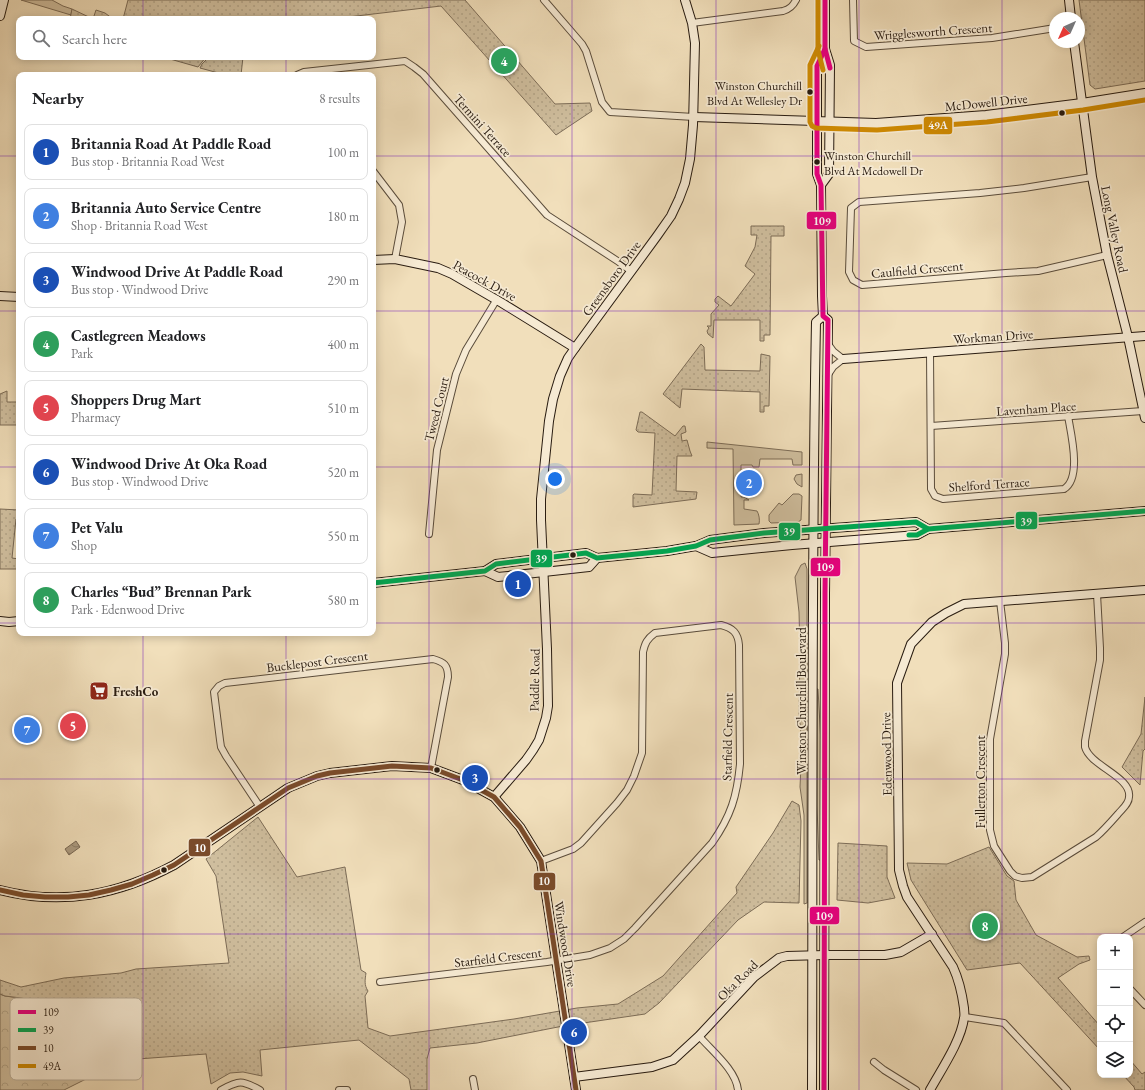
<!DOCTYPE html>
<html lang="en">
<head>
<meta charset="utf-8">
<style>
	:root { --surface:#fff; --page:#f2f2f2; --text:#202124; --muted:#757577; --line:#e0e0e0; --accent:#8f2418 }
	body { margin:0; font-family:"EB Garamond",serif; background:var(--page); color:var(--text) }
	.controls { position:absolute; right:12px; bottom:12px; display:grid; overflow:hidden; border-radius:8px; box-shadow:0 2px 10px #0003 }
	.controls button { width:36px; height:36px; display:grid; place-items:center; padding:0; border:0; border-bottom:1px solid var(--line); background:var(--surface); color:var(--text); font:20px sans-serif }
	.compass { position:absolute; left:1049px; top:12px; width:36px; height:36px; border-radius:50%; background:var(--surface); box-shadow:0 2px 10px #0003; rotate:225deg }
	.you { position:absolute; left:555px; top:479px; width:14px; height:14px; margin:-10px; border:3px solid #fff; border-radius:50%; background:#1a73e8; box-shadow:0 0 0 6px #1a73e833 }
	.badge { display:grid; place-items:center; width:26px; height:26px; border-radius:50%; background:var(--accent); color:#fff; font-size:13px; font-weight:700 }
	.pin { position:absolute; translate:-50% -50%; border:2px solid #fff; box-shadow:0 1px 4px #0006 }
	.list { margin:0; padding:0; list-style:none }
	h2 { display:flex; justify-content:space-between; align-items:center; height:52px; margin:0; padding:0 16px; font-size:17px }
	h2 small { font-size:13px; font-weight:400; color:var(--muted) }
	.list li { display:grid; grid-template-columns:26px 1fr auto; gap:12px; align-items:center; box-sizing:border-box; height:56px; margin:0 8px 8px; padding:0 8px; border:1px solid var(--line); border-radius:8px }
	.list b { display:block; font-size:15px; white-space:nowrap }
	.list p { margin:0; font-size:13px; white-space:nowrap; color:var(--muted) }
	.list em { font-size:13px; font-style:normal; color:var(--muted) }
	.icon { flex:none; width:22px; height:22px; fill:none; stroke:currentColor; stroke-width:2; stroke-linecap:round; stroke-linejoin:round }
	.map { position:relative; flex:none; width:1145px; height:1090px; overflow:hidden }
	.search { position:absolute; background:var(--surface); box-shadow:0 2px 10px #0003; left:16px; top:16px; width:360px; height:44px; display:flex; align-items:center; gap:10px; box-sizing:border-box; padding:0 14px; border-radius:8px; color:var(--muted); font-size:15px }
	.panel { position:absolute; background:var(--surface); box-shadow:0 2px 10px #0003; left:16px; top:72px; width:360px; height:564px; border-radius:8px }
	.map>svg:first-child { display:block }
</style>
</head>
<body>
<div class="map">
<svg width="1145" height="1090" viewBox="0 0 1145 1090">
	<defs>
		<pattern id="forest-crowns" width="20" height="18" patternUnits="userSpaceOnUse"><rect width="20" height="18" fill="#cfbe9e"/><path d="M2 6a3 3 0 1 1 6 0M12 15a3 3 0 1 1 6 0" fill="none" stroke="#b2a387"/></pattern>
		<pattern id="park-dots" width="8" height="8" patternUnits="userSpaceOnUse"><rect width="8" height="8" fill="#cfbe9e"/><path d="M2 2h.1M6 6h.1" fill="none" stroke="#b2a387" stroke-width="1.8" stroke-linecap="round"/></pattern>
		<pattern id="water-waves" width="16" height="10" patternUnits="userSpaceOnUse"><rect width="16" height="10" fill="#ad9c81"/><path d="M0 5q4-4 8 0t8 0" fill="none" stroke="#8d7e68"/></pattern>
	</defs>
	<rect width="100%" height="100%" fill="#f1dfbb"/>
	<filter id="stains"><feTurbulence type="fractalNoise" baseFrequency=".005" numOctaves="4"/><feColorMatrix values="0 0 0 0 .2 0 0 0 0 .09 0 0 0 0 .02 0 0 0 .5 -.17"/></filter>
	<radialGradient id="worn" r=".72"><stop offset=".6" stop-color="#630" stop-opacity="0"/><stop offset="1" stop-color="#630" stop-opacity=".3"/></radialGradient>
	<g fill="#cfbe9e" stroke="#7c6c57">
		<path d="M21 0H52L63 6 72 9 71 15Z"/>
		<path d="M707 442 802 452V465H793L792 459H760L759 467H753L752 465H741V497H744L749 500H744V509L757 511C759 514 760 520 759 524L734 525 733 449 707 448Z"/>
		<path d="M802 474V487L797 484 794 479 796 475Z"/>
		<path d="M793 494H799L802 496 801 520 798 522 771 523 769 521V515L779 503 782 505Z"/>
		<path d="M805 563 807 569V903L804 904V815L800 787 802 743 799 714 800 651 799 612 795 577 801 565Z"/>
		<path d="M817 689H818L821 744V860H819L817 806Z"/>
	</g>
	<path fill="url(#forest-crowns)" stroke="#7c6c57" d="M0 994 5 996 21 998 32 1002 52 1011 72 1014 97 1027 122 1052 124 1060 64 1090H0Z"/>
	<g fill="url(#park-dots)" stroke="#7c6c57">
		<path d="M128 0H465L555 104 590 103 592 111 556 135 441 6 331 19H123Z"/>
		<path d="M1079 0H1145V81L1095 89 1090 85Z"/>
		<path d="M72 9 93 19 96 10 105 13 113 19H70Z"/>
		<path d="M163 57H206L198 67Z"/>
		<path d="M209 57H243L241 75H226L200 68 202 64Z"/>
		<path d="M751 226H784V236H771L770 335H764V341H760V320H714L713 338 708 334 707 331 709 328 707 326H711V314L719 305 715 302V299L718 296 731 306 755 274 745 266 755 247 757 235H751Z"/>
		<path d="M701 344 704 347 705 370 760 371 761 354 770 356 769 406H764V412H760V392L682 389 680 408 663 394Z"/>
		<path d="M7 391V402H19V425H0V394Z"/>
		<path d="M640 412H642L675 436 683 426H685L686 432 681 434 682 441 687 440 690 451 692 456H677L676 491 697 492 696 499 633 507V495L634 494 652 495 655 433 638 432 636 430Z"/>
		<path d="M0 509 19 510V519H16L12 558 19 559V569H0Z"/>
		<path d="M1145 697V749L1143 751 1140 785 1122 767 1141 734Z"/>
		<path d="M792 801 799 805 801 821 799 903 764 902 738 920 659 1003 645 1014 563 1026 477 1043 430 1048 427 1059V1090H411L409 1079 359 1040 260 1050 262 1076 243 1072 230 1073 211 1084 206 1054 124 1060 122 1052 97 1027 72 1014 52 1011 32 1002 21 998 5 996 0 994V980L21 987 64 978 121 973 136 969 229 963 216 876 206 859 258 817 297 877 345 867 361 970 366 973C365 980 364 985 368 991L365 996 368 1028 390 1036 514 1019 577 1008 618 1004 663 976 737 893 736 887 773 833Z"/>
		<path d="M838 843 887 846V877L895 898 868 903 837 900Z"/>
		<path d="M989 847 1007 876 1014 881 1016 900 1036 935 1077 957 1089 956 1090 960 1079 964 1058 978 1100 1026V1050L1020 963 967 970 911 880 907 863 947 864Z"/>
		<path d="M1130 1060 1142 1074 1145 1072V1090H1135L1134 1087 1123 1075H1130Z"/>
	</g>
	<path fill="url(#water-waves)" stroke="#786854" d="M76 841 80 847 69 855 65 849Z"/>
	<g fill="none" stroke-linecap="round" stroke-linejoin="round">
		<defs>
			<g id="street">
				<path d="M544 0 582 44 586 51 602 102 610 112 694 117"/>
				<path d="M853 0 854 41 866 47 992 38 1055 28"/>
				<path d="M692 23 783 11C790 9 793 6 796 0"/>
				<path d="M297 75 304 72 405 61 414 67 423 74 547 215 619 262 631 271"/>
				<path d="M373 171 399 205 402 222 395 259"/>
				<path d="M1092 177 1024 188 980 193 859 202 851 208 849 272 853 280 862 285 1006 273 1038 271 1107 255"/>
				<path d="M930 352 931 489 935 496 943 499 1064 489C1082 478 1071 434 1068 416"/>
				<path d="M827 376 833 367 843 359 833 351 828 344"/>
				<path d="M931 426 1143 411"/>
				<path d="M429 534 437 450 456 374 466 350 497 299"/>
				<path d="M1000 601 1005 643V654L990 739V830L994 846 1010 871 1015 876 1022 878 1032 877 1096 837C1104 830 1111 822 1118 814 1122 809 1129 804 1129 797 1132 777 1090 766 1085 747 1085 745 1085 743 1085 741L1100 660V648L1097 594"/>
				<path d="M260 807 226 756 221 747 220 740 214 692 219 686 225 683 433 659C444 662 448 665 448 677L431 768"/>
				<path d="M1123 937 1145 922"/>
				<path d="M380 982 547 962 590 955 610 948 624 939 635 928 712 843C731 816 737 796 740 764L739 645C738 633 733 628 721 625L655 633C647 639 645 643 643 652L642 753 634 776 627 790 617 803 581 843 573 849 541 861"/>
				<path d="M1130 989 1145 1005"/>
				<path d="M965 1017 1004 1023 1067 1090"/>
				<path d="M699 1036C712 1051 736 1070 738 1090"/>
				<path d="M874 1062 884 1070 916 1090"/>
				<path d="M473 1079 475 1090"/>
				<path d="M221 1090C239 1080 242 1080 260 1090"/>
				<path d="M339 1090H347"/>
			</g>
			<g id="secondary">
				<path d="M1069 0 1071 18"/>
				<path d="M0 16 4 0"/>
				<path d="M1074 42 1092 177 1107 255 1128 337 1145 418"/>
				<path d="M694 117 876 123 986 115 1082 103 1145 93"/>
				<path d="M821 185 829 174 830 65 825 49V0"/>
				<path d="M373 260 395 259 438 268 452 274 502 303 575 348"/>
				<path d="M0 296 19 297"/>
				<path d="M843 359 1145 336"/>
				<path d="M696 546 712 553 792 545 917 535 928 529 1145 511"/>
				<path d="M485 571 498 577 589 567 597 558"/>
				<path d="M373 583 485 571 496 564 586 553 597 558 667 551 696 546 710 540 764 533 916 522 928 529"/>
				<path d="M0 621 9 622 19 621"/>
				<path d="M494 797 526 760 533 750 539 740 546 718 548 706 547 649 541 520V499L549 421 553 399 560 376 568 358 575 348 657 236 671 216 679 199 685 183 690 159 693 125 695 43 692 23 685 0"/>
				<path d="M0 890C62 906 118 895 174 865L288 788 317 776 330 773 392 766 431 768 463 780 494 797 520 827 541 861 576 1090"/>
				<path d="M574 1077 652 1067 673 1060 699 1036 754 977 779 958 787 956 825 955H885L901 952 932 934"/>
				<path d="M812 1090C813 834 811 578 816 322L823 316"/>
				<path d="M824 1090 825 594 828 320 823 316 822 296 821 185 817 174V66L825 49"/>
				<path d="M930 1090C941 1070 961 1041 964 1018 965 1015 964 1011 964 1008 962 993 959 980 953 967L907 897 903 886 899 870 897 683 911 644 932 622 946 613 964 604 1145 590"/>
			</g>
		</defs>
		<use href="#street" stroke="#5a4c3b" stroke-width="8"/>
		<use href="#secondary" stroke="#281b10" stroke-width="10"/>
		<use href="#street" stroke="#f6ead3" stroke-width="6"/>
		<use href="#secondary" stroke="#f6ead3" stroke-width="8"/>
		<defs>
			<g id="bus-1">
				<path d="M825 0V49L830 68"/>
				<path d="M824 1090 825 594 828 320 823 316 821 185 817 174V66L825 49"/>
			</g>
			<g id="bus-2">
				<path d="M909 535H917L928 529 1145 511"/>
				<path d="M373 583 485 571 496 564 586 553 597 558 667 551 696 546 710 540 764 533 916 522 928 529"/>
			</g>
			<path id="bus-3" d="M0 890 23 895 45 897H68L89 895 111 890 132 884 153 875 174 865 288 788 317 776 330 773 392 766 431 768 463 780 494 797 520 827 541 861 576 1090"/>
			<g id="bus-4">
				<path d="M818 0V50L823 70"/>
				<path d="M819 46 810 65V122L812 126 816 128 877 130 987 122 1083 110 1145 100"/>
			</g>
		</defs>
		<use href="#bus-1" stroke="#f6ead3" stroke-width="8"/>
		<use href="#bus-2" stroke="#f6ead3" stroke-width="8"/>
		<use href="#bus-3" stroke="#f6ead3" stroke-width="8"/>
		<use href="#bus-4" stroke="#f6ead3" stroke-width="8"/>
		<use href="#bus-1" stroke="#e5007d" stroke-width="5"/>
		<use href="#bus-2" stroke="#00a651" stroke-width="5"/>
		<use href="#bus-3" stroke="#7a4b2a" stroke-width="5"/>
		<use href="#bus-4" stroke="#ce8a03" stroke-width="5"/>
	</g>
	<path fill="none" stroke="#7b2cbf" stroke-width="1" stroke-opacity="0.55" d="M143 0V19M286 0V19M429 0V1090M572 0V1090M716 0V1090M859 0V1090M1002 0V1090M143 57V75M286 57V75M0 156H19M373 156H1145M0 311H19M373 311H1145M0 467H19M373 467H1145M0 623H19M373 623H1145M143 633V1090M286 633V1090M0 779H1145M0 934H1145"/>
	<defs>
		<symbol id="supermarket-square" viewBox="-11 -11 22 22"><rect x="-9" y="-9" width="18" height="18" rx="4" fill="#8f2418" stroke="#f6ead3"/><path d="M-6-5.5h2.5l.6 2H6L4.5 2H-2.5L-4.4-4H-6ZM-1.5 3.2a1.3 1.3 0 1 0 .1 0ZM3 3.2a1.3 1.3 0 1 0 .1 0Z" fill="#fff"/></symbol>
	</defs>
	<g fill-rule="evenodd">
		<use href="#supermarket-square" x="88" y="680" width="22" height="22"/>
	</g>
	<g fill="#281b10" stroke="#f6ead3" stroke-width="1.5">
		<circle cx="810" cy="92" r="3.5"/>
		<circle cx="1062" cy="113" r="3.5"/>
		<circle cx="817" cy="162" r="3.5"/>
		<circle cx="573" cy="555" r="3.5"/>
		<circle cx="437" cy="770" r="3.5"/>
		<circle cx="164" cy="870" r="3.5"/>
	</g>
	<g text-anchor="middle" stroke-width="3.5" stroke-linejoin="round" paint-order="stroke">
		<g font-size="12" fill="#281b10" stroke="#f6ead3" text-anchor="end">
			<text x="802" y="90">Winston Churchill<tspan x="802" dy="15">Blvd At Wellesley Dr</tspan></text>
			<text x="824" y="160" text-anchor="start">Winston Churchill<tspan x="824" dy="15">Blvd At Mcdowell Dr</tspan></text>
		</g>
		<g font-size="13" fill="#281b10" stroke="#f6ead3">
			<text transform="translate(933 31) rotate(-4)" y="5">Wrigglesworth Crescent</text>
			<text transform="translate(986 102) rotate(-6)" y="5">McDowell Drive</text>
			<text transform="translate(483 125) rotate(48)" y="5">Termini Terrace</text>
			<text transform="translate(1115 229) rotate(78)" y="5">Long Valley Road</text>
			<text transform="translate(917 269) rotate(-5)" y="5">Caulfield Crescent</text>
			<text transform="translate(611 278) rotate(-54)" y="5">Greensboro Drive</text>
			<text transform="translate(485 280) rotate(29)" y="5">Peacock Drive</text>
			<text transform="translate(993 336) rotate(-4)" y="5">Workman Drive</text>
			<text transform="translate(1036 408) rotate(-4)" y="5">Lavenham Place</text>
			<text transform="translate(436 409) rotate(-76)" y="5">Tweed Court</text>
			<text transform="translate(989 484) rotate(-4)" y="5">Shelford Terrace</text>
			<text transform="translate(317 661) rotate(-7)" y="5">Bucklepost Crescent</text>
			<text transform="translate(534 680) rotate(-89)" y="5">Paddle Road</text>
			<text transform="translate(801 701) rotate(-90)" y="5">Winston Churchill Boulevard</text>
			<text transform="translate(727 737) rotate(-89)" y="5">Starfield Crescent</text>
			<text transform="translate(886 754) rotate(-91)" y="5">Edenwood Drive</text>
			<text transform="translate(980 782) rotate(-90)" y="5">Fullerton Crescent</text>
			<text transform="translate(566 944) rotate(81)" y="5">Windwood Drive</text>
			<text transform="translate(498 957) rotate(-7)" y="5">Starfield Crescent</text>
			<text transform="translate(737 980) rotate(-45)" y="5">Oka Road</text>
		</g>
		<g font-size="13" font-weight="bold" fill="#281b10" stroke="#f6ead3" text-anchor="start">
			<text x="113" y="696">FreshCo</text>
		</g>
	</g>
	<rect x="10" y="998" width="132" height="82" rx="6" fill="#f6ead3" stroke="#b8ac98" stroke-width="1"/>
	<rect x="18" y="1010" width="18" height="4" fill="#e5007d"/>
	<rect x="18" y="1028" width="18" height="4" fill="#00a651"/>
	<rect x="18" y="1046" width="18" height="4" fill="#7a4b2a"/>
	<rect x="18" y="1064" width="18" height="4" fill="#ce8a03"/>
	<g font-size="11" fill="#281b10">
		<text x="43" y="1016">109</text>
		<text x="43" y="1034">39</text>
		<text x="43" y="1052">10</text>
		<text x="43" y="1070">49A</text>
	</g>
	<g stroke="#f6ead3" stroke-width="1.5">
		<rect x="923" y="116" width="30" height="19" rx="4" fill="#ce8a03"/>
		<rect x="806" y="211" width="31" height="19" rx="4" fill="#e5007d"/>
		<rect x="1015" y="511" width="23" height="19" rx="4" fill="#00a651"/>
		<rect x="778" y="522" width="23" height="19" rx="4" fill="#00a651"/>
		<rect x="530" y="549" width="23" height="19" rx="4" fill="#00a651"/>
		<rect x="810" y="557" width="31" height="20" rx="4" fill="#e5007d"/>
		<rect x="188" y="838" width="23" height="19" rx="4" fill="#7a4b2a"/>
		<rect x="533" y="872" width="23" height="19" rx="4" fill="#7a4b2a"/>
		<rect x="809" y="906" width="31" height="19" rx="4" fill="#e5007d"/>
	</g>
	<g font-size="11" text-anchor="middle" font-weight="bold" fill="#fff">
		<text x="938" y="129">49A</text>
		<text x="822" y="225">109</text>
		<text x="1026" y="525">39</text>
		<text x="789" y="535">39</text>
		<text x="541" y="562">39</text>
		<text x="825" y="571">109</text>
		<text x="200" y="852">10</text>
		<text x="544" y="885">10</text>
		<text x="824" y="920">109</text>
	</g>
	<rect width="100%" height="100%" filter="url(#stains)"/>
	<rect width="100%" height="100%" fill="url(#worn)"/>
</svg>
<div class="controls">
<button>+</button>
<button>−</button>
<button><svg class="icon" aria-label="locate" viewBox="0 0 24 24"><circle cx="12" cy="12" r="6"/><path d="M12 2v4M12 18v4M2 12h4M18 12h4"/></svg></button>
<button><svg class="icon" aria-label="layers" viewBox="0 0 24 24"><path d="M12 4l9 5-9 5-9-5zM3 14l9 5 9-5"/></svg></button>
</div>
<svg class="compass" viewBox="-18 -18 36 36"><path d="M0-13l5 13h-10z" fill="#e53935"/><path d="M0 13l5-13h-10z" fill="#757577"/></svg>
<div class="you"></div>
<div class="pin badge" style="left:518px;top:584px;background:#1a4fb4">1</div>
<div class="pin badge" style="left:749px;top:483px;background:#3f7fe0">2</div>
<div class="pin badge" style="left:475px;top:778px;background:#1a4fb4">3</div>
<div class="pin badge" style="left:504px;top:61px;background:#2e9e5b">4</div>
<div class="pin badge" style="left:73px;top:726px;background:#e0444e">5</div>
<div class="pin badge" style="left:574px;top:1032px;background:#1a4fb4">6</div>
<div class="pin badge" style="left:27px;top:730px;background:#3f7fe0">7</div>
<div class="pin badge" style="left:985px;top:926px;background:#2e9e5b">8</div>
<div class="search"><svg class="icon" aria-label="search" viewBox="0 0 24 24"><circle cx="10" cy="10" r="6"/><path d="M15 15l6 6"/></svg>Search here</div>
<section class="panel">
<h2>Nearby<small>8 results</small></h2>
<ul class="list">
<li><span class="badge" style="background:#1a4fb4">1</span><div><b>Britannia Road At Paddle Road</b><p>Bus stop · Britannia Road West</p></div><em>100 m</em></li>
<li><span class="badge" style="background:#3f7fe0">2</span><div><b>Britannia Auto Service Centre</b><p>Shop · Britannia Road West</p></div><em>180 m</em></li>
<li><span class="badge" style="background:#1a4fb4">3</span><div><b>Windwood Drive At Paddle Road</b><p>Bus stop · Windwood Drive</p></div><em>290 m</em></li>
<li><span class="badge" style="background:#2e9e5b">4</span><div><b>Castlegreen Meadows</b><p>Park</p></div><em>400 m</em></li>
<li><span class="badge" style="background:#e0444e">5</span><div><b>Shoppers Drug Mart</b><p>Pharmacy</p></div><em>510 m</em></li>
<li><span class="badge" style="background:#1a4fb4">6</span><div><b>Windwood Drive At Oka Road</b><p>Bus stop · Windwood Drive</p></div><em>520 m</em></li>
<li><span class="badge" style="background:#3f7fe0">7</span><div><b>Pet Valu</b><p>Shop</p></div><em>550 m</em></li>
<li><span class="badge" style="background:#2e9e5b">8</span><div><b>Charles “Bud” Brennan Park</b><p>Park · Edenwood Drive</p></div><em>580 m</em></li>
</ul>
</section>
</div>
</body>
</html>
